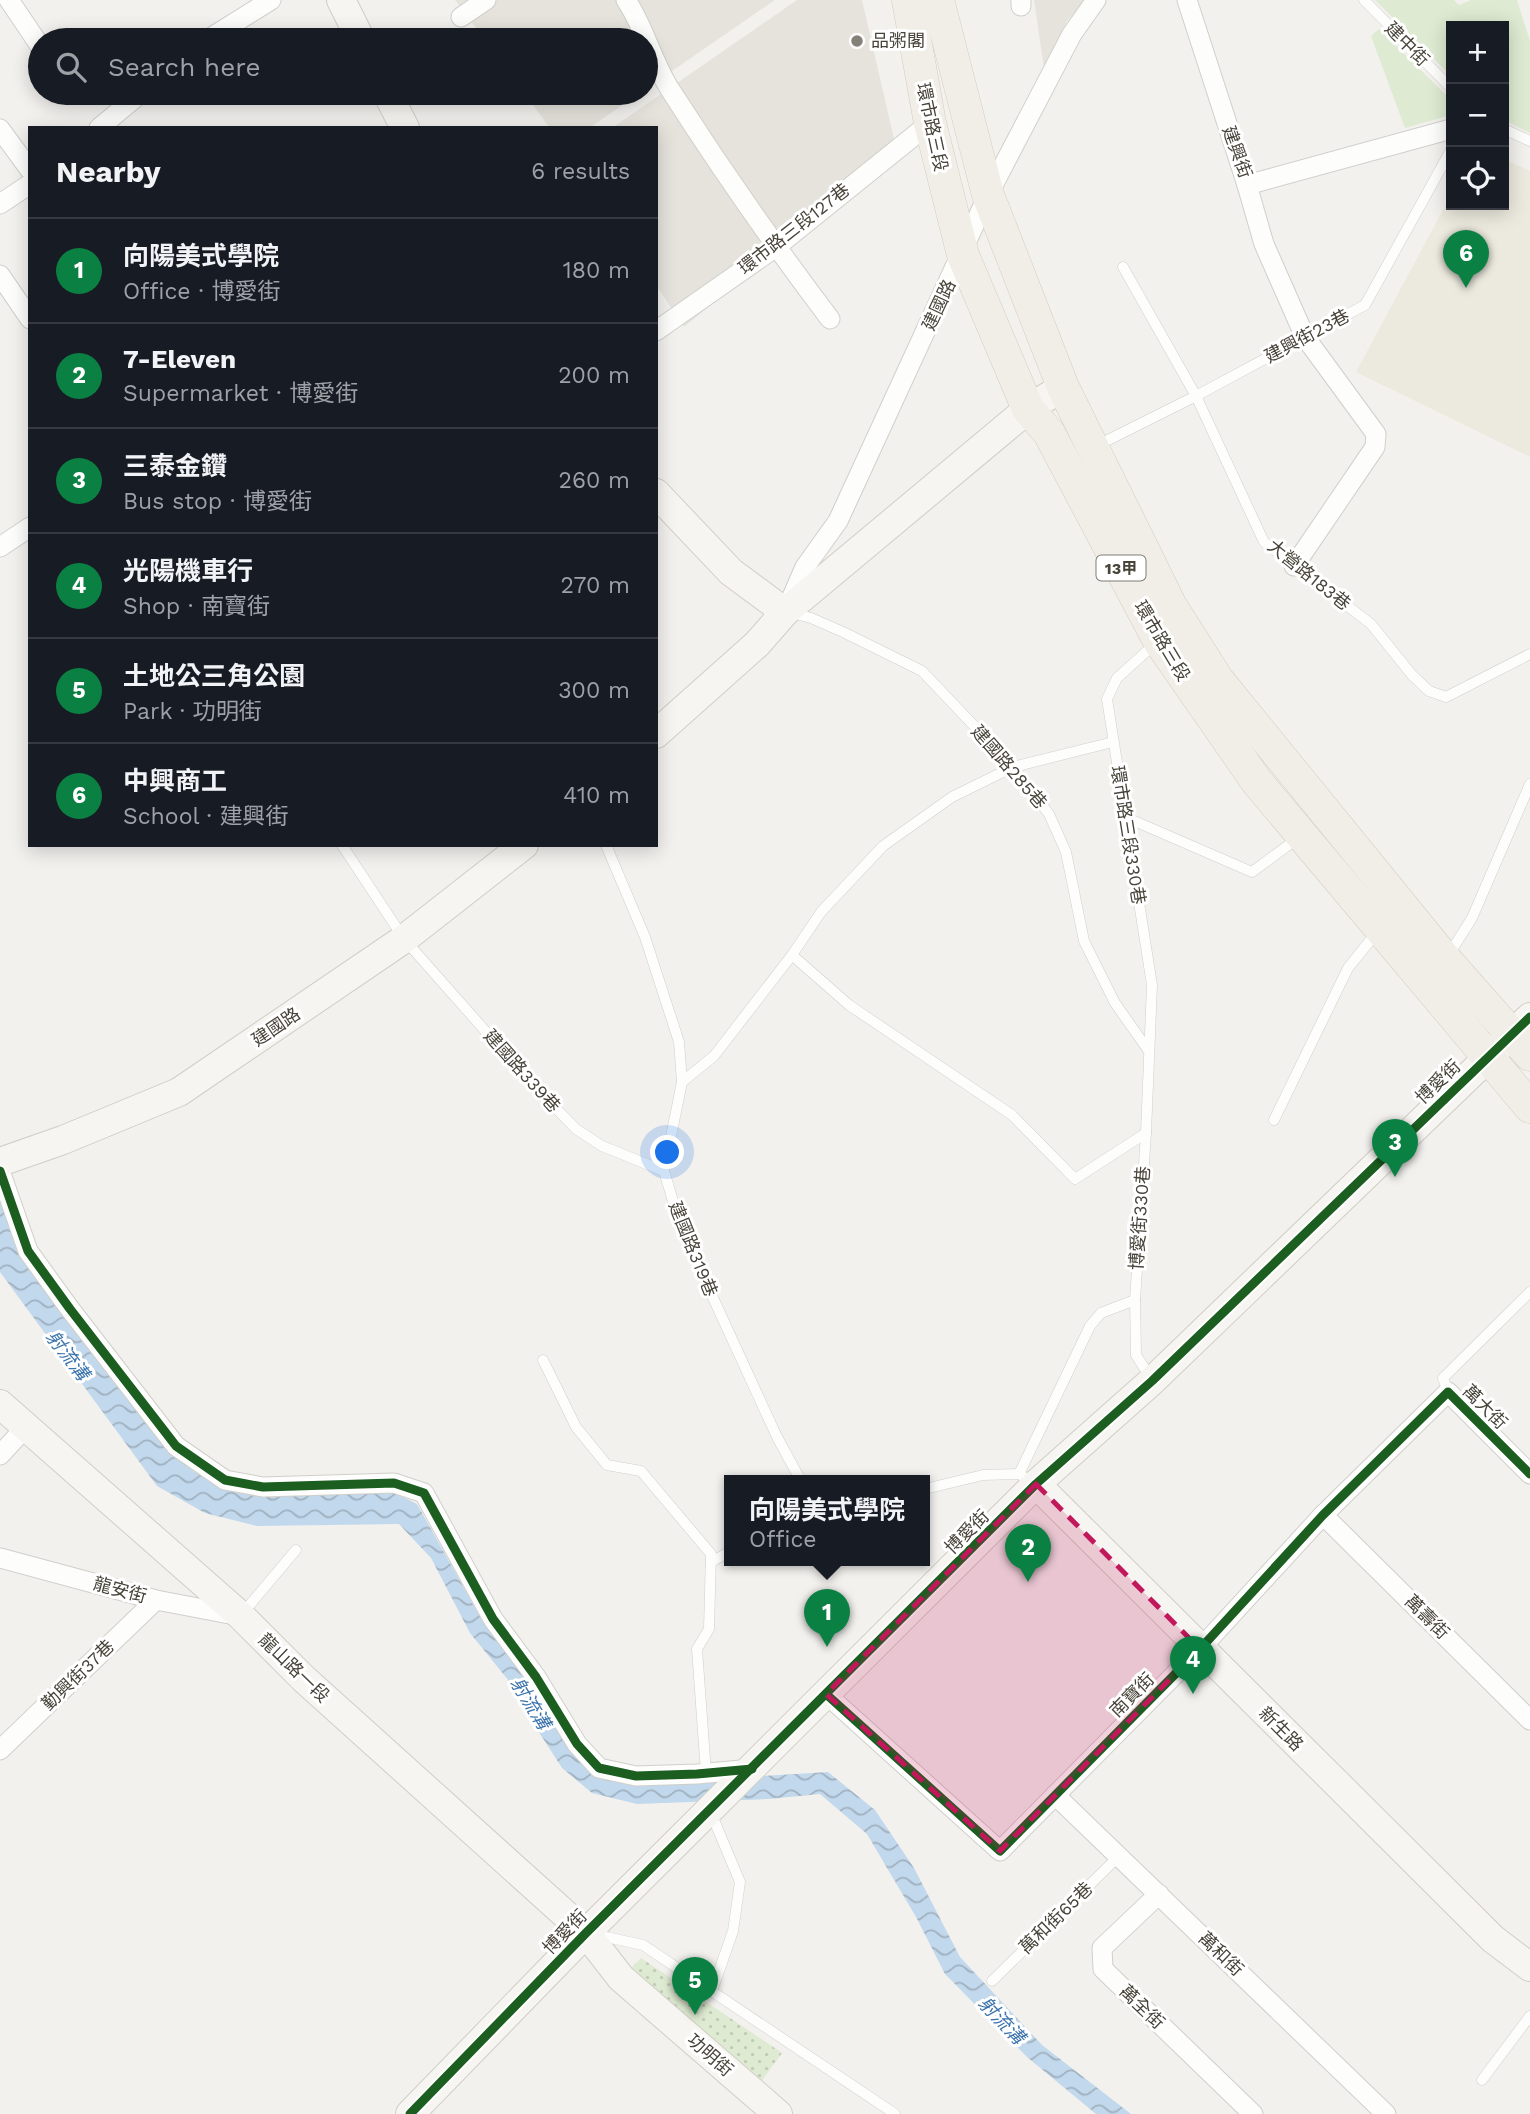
<!DOCTYPE html>
<html lang="en">
<head>
<meta charset="utf-8">
<style>
	:root { --surface:#171b24; --page:#242831; --text:#f1f3f6; --muted:#9ea1a6; --line:#363941; --accent:#0b8043 }
	body { margin:0; font-family:"Work Sans","Noto Sans TC",sans-serif; background:var(--page); color:var(--text) }
	.controls { position:absolute; right:21px; top:21px; display:grid; overflow:hidden; border-radius:0px; box-shadow:0 4px 18px #0003 }
	.controls button { width:63px; height:63px; display:grid; place-items:center; padding:0; border:0; border-bottom:2px solid var(--line); background:var(--surface); color:var(--text); font:35px sans-serif }
	.you { position:absolute; left:668px; top:1153px; width:24px; height:24px; margin:-18px; border:5px solid #fff; border-radius:50%; background:#1a73e8; box-shadow:0 0 0 10px #1a73e833 }
	.badge { display:grid; place-items:center; width:46px; height:46px; border-radius:50%; background:var(--accent); color:#fff; font-size:23px; font-weight:700 }
	.pin { position:absolute; translate:-50% -58px; filter:drop-shadow(0 2px 4px #0008) }
	.pin::after { content:''; position:absolute; top:37px; width:24px; height:21px; background:inherit; clip-path:polygon(0 0,100% 0,50% 100%) }
	.popup { position:absolute; left:724px; top:1475px; width:206px; height:91px; box-sizing:border-box; display:grid; place-content:center; border-radius:0px; background:var(--surface); filter:drop-shadow(0 2px 5px #0005); font-size:23px; white-space:nowrap; color:var(--muted) }
	.popup b { font-size:26px; color:var(--text) }
	.popup::after { content:''; position:absolute; left:50%; top:100%; margin-left:-14px; border:14px solid transparent; border-top-color:var(--surface) }
	.list { margin:0; padding:0; list-style:none }
	h2 { display:flex; justify-content:space-between; align-items:center; height:91px; margin:0; padding:0 28px; font-size:30px }
	h2 small { font-size:23px; font-weight:400; color:var(--muted) }
	.list li { display:grid; grid-template-columns:46px 1fr auto; gap:21px; align-items:center; box-sizing:border-box; height:105px; padding:0 28px; border-top:2px solid var(--line) }
	.list b { display:block; font-size:26px; white-space:nowrap }
	.list p { margin:0; font-size:23px; white-space:nowrap; color:var(--muted) }
	.list em { font-size:23px; font-style:normal; color:var(--muted) }
	.icon { flex:none; width:38px; height:38px; fill:none; stroke:currentColor; stroke-width:2; stroke-linecap:round; stroke-linejoin:round }
	.map { position:relative; flex:none; width:1530px; height:2114px; overflow:hidden }
	.search { position:absolute; background:var(--surface); box-shadow:0 4px 18px #0003; left:28px; top:28px; width:630px; height:77px; display:flex; align-items:center; gap:18px; box-sizing:border-box; padding:0 24px; border-radius:38px; color:var(--muted); font-size:26px }
	.panel { position:absolute; background:var(--surface); box-shadow:0 4px 18px #0003; left:28px; top:126px; width:630px; height:721px; border-radius:0px }
	.map>svg:first-child { display:block }
</style>
</head>
<body>
<div class="map">
<svg width="1530" height="2114" viewBox="0 0 1530 2114">
	<defs>
		<pattern id="park-dots" width="8" height="8" patternUnits="userSpaceOnUse" patternTransform="scale(1.75)"><rect width="8" height="8" fill="#deead1"/><path d="M2 2h.1M6 6h.1" fill="none" stroke="#c0cab4" stroke-width="1.8" stroke-linecap="round"/></pattern>
		<pattern id="water-waves" width="16" height="10" patternUnits="userSpaceOnUse" patternTransform="scale(1.75)"><rect width="16" height="10" fill="#c2d8ec"/><path d="M0 5q4-4 8 0t8 0" fill="none" stroke="#a0b1c0"/></pattern>
	</defs>
	<rect width="100%" height="100%" fill="#f2f1ee"/>
	<g fill="#e5e3dc">
		<path d="M455 0H775L646 89V40H485Z"/>
		<path d="M797 0H862L897 152 684 327 656 285V128H612Z"/>
		<path d="M1034 0H1085L1067 21 1044 68Z"/>
		<path d="M524 93H640L589 128H550Z"/>
	</g>
	<path fill="#ece9de" d="M1504 159 1530 171V457L1356 372 1451 195V205H1504Z"/>
	<g fill="#deead1">
		<path d="M1375 0H1454L1459 5 1471 0H1517L1530 41V133L1504 120V26H1451V76Z"/>
		<path d="M1379 29 1451 100V115L1405 128 1371 36Z"/>
	</g>
	<path fill="url(#park-dots)" d="M641 1958 782 2053 753 2093 621 1978Z"/>
	<path fill="url(#water-waves)" d="M0 1196 170 1449 193 1471 242 1493 393 1492 417 1504 483 1622 533 1684 571 1748 643 1783 828 1772 875 1810 914 1868 960 1957 1042 2045 1131 2114H1096L1027 2057 945 1974 916 1917 867 1834 820 1794 769 1799 637 1804 592 1793 562 1768 535 1726 513 1686 470 1633 431 1558 399 1524 257 1526 205 1513 157 1486 0 1272Z"/>
	<g fill="none" stroke-linecap="round" stroke-linejoin="round">
		<defs>
			<g id="lane">
				<path d="M1364 0 1451 88"/>
				<path d="M1504 129 1530 141"/>
				<path d="M1123 267 1196 396 1264 542 1371 624 1412 675 1429 691 1446 697 1530 654"/>
				<path d="M1096 446 1196 396 1365 305 1451 150"/>
				<path d="M792 613 811 618 843 632 922 671 1013 767 1049 814 1066 852 1084 941 1115 1003 1148 1050"/>
				<path d="M1125 817 1252 872 1298 838"/>
				<path d="M342 845 404 939 534 1086 576 1129 602 1146 664 1171"/>
				<path d="M606 845 645 937 679 1042 682 1082 664 1171 681 1228 777 1437 801 1481"/>
				<path d="M792 955 849 1005 1012 1115 1075 1179 1146 1133"/>
				<path d="M1448 956 1472 918 1530 784"/>
				<path d="M682 1082 714 1056 792 955 821 912 883 846 952 797 1013 767 1113 742"/>
				<path d="M1274 1120 1348 968 1377 932"/>
				<path d="M543 1360 576 1427 607 1465 641 1471 711 1554 709 1629 697 1649 706 1773"/>
				<path d="M1150 1377 1136 1355 1135 1300 1146 1133 1152 985 1107 699 1117 678 1156 643"/>
				<path d="M1448 1392 1443 1378 1530 1292"/>
				<path d="M1019 1474 1090 1326 1101 1313 1135 1300"/>
				<path d="M925 1489 983 1475 1019 1474 1024 1477"/>
				<path d="M711 1562 729 1552"/>
				<path d="M242 1614 296 1550"/>
				<path d="M711 1813 740 1882 733 1931 712 1991"/>
				<path d="M597 1935 643 1945 895 2114"/>
				<path d="M992 1981 1119 1856"/>
				<path d="M1482 2080 1530 2016"/>
			</g>
			<g id="street">
				<path d="M9 0 40 46"/>
				<path d="M626 0C645 28 652 62 671 91 721 169 774 245 830 319"/>
				<path d="M1021 0V6"/>
				<path d="M1187 0 1247 185 1451 129"/>
				<path d="M461 17 486 0"/>
				<path d="M207 40 271 0"/>
				<path d="M99 128 141 93"/>
				<path d="M0 129 30 170"/>
				<path d="M1247 185 1264 244 1305 337 1376 434 1375 447 1294 566"/>
				<path d="M0 204 30 184"/>
				<path d="M0 275 30 319"/>
				<path d="M656 331 776 247 930 123"/>
				<path d="M0 547 30 527"/>
				<path d="M788 606 805 567 838 521 988 195 1072 34 1096 0"/>
				<path d="M0 1171 28 1251 70 1309 176 1446 225 1480 263 1487 394 1483 424 1493 493 1619 536 1677 577 1744 599 1768 636 1776 697 1774 752 1769"/>
				<path d="M0 1455 25 1428"/>
				<path d="M1323 1515 1530 1720"/>
				<path d="M0 1558 156 1600 240 1616"/>
				<path d="M826 1694 1000 1851 1200 1649 1323 1515 1448 1392 1530 1474"/>
				<path d="M0 1750 156 1600"/>
				<path d="M1055 1795 1386 2114"/>
				<path d="M1159 1894 1102 1948 1103 1969 1253 2114"/>
			</g>
			<g id="secondary">
				<path d="M341 0 361 40"/>
				<path d="M387 93 405 128"/>
				<path d="M656 493 731 572 785 612"/>
				<path d="M656 734 757 644 785 612 1028 409 1063 387"/>
				<path d="M0 1162 63 1140 179 1092 404 939 524 845"/>
				<path d="M0 1404 241 1616 304 1679 586 1933 621 1978 778 2114"/>
				<path d="M1036 1484 1493 1939 1530 1967"/>
				<path d="M410 2114 586 1933 1036 1484 1152 1381 1530 1017"/>
			</g>
			<g id="primary">
				<path d="M908 0 930 123 963 255 1028 409 1049 433 1159 641 1257 782 1530 1107"/>
				<path d="M938 0 988 195 1063 387 1171 606 1218 680 1446 960 1530 1055"/>
			</g>
		</defs>
		<use href="#lane" stroke="#d0cfcb" stroke-width="11"/>
		<use href="#street" stroke="#d0cfcb" stroke-width="21"/>
		<use href="#secondary" stroke="#d0cec5" stroke-width="30"/>
		<use href="#primary" stroke="#d3cebd" stroke-width="33"/>
		<use href="#lane" stroke="#fdfdfc" stroke-width="10"/>
		<use href="#street" stroke="#fdfdfc" stroke-width="19"/>
		<use href="#secondary" stroke="#f6f5f1" stroke-width="28"/>
		<use href="#primary" stroke="#f0eee6" stroke-width="32"/>
		<defs>
			<g id="cycleway">
				<path d="M0 1171 28 1251 70 1309 176 1446 225 1480 263 1487 394 1483 424 1493 493 1619 536 1677 577 1744 599 1768 636 1776 697 1774 752 1769"/>
				<path d="M826 1694 1000 1851 1200 1649 1323 1515 1448 1392 1530 1474"/>
				<path d="M410 2114 586 1933 1036 1484 1152 1381 1530 1017"/>
			</g>
		</defs>
		<use href="#cycleway" stroke="#fff" stroke-width="13"/>
		<use href="#cycleway" stroke="#1b5e20" stroke-width="9"/>
	</g>
	<path fill="#c2185b" fill-opacity="0.2" stroke="#c2185b" stroke-width="5" stroke-dasharray="14 9" stroke-linejoin="round" d="M1036 1484 1200 1649 1000 1851 826 1694Z"/>
	<circle fill="#848179" stroke="#fff" stroke-width="2.5" cx="857" cy="41" r="7"/>
	<g text-anchor="middle" stroke-width="6" stroke-linejoin="round" paint-order="stroke">
		<rect fill="#fff" stroke="#7f7c75" stroke-width="2" x="1096.5" y="555.5" width="49" height="25" rx="5"/>
		<g font-size="16" font-weight="bold" fill="#48443a">
			<text x="1121" y="574">13甲</text>
		</g>
		<g font-size="18" fill="#48443a" stroke="#fff" text-anchor="start">
			<text x="871" y="47">品粥閣</text>
		</g>
		<g font-size="18" fill="#48443a" stroke="#fff">
			<text transform="translate(1407 44) rotate(45)" y="6">建中街</text>
			<text transform="translate(932 127) rotate(78)" y="6">環市路三段</text>
			<text transform="translate(1237 152) rotate(70)" y="6">建興街</text>
			<text transform="translate(794 229) rotate(-38)" y="6">環市路三段127巷</text>
			<text transform="translate(939 305) rotate(-65)" y="6">建國路</text>
			<text transform="translate(1307 336) rotate(-28)" y="6">建興街23巷</text>
			<text transform="translate(1309 575) rotate(39)" y="6">大營路183巷</text>
			<text transform="translate(1162 641) rotate(59)" y="6">環市路三段</text>
			<text transform="translate(1009 767) rotate(49)" y="6">建國路285巷</text>
			<text transform="translate(1128 835) rotate(81)" y="6">環市路三段330巷</text>
			<text transform="translate(276 1027) rotate(-34)" y="6">建國路</text>
			<text transform="translate(522 1071) rotate(48)" y="6">建國路339巷</text>
			<text transform="translate(1438 1082) rotate(-44)" y="6">博愛街</text>
			<text transform="translate(1140 1218) rotate(-86)" y="6">博愛街330巷</text>
			<text transform="translate(693 1249) rotate(68)" y="6">建國路319巷</text>
			<text transform="translate(1485 1407) rotate(45)" y="6">萬大街</text>
			<text transform="translate(967 1532) rotate(-45)" y="6">博愛街</text>
			<text transform="translate(120 1590) rotate(15)" y="6">龍安街</text>
			<text transform="translate(1427 1617) rotate(45)" y="6">萬壽街</text>
			<text transform="translate(294 1668) rotate(44)" y="6">龍山路一段</text>
			<text transform="translate(78 1675) rotate(-44)" y="6">勤興街37巷</text>
			<text transform="translate(1132 1695) rotate(-45)" y="6">南寶街</text>
			<text transform="translate(1281 1729) rotate(45)" y="6">新生路</text>
			<text transform="translate(1056 1918) rotate(-44)" y="6">萬和街65巷</text>
			<text transform="translate(565 1932) rotate(-46)" y="6">博愛街</text>
			<text transform="translate(1221 1954) rotate(44)" y="6">萬和街</text>
			<text transform="translate(1142 2007) rotate(44)" y="6">萬全街</text>
			<text transform="translate(710 2055) rotate(41)" y="6">功明街</text>
		</g>
		<g font-size="19" font-style="italic" fill="#3b74ac" stroke="#fff">
			<text transform="translate(68 1355) rotate(52)" y="7">射流溝</text>
			<text transform="translate(531 1703) rotate(58)" y="7">射流溝</text>
			<text transform="translate(1002 2020) rotate(46)" y="7">射流溝</text>
		</g>
	</g>
</svg>
<div class="controls">
<button>+</button>
<button>−</button>
<button><svg class="icon" aria-label="locate" viewBox="0 0 24 24"><circle cx="12" cy="12" r="6"/><path d="M12 2v4M12 18v4M2 12h4M18 12h4"/></svg></button>
</div>
<div class="you"></div>
<div class="pin badge" style="left:827px;top:1647px">1</div>
<div class="popup"><b>向陽美式學院</b>Office</div>
<div class="pin badge" style="left:1028px;top:1582px">2</div>
<div class="pin badge" style="left:1395px;top:1177px">3</div>
<div class="pin badge" style="left:1193px;top:1694px">4</div>
<div class="pin badge" style="left:695px;top:2015px">5</div>
<div class="pin badge" style="left:1466px;top:288px">6</div>
<div class="search"><svg class="icon" aria-label="search" viewBox="0 0 24 24"><circle cx="10" cy="10" r="6"/><path d="M15 15l6 6"/></svg>Search here</div>
<section class="panel">
<h2>Nearby<small>6 results</small></h2>
<ul class="list">
<li><span class="badge">1</span><div><b>向陽美式學院</b><p>Office · 博愛街</p></div><em>180 m</em></li>
<li><span class="badge">2</span><div><b>7-Eleven</b><p>Supermarket · 博愛街</p></div><em>200 m</em></li>
<li><span class="badge">3</span><div><b>三泰金鑽</b><p>Bus stop · 博愛街</p></div><em>260 m</em></li>
<li><span class="badge">4</span><div><b>光陽機車行</b><p>Shop · 南寶街</p></div><em>270 m</em></li>
<li><span class="badge">5</span><div><b>土地公三角公園</b><p>Park · 功明街</p></div><em>300 m</em></li>
<li><span class="badge">6</span><div><b>中興商工</b><p>School · 建興街</p></div><em>410 m</em></li>
</ul>
</section>
</div>
</body>
</html>
